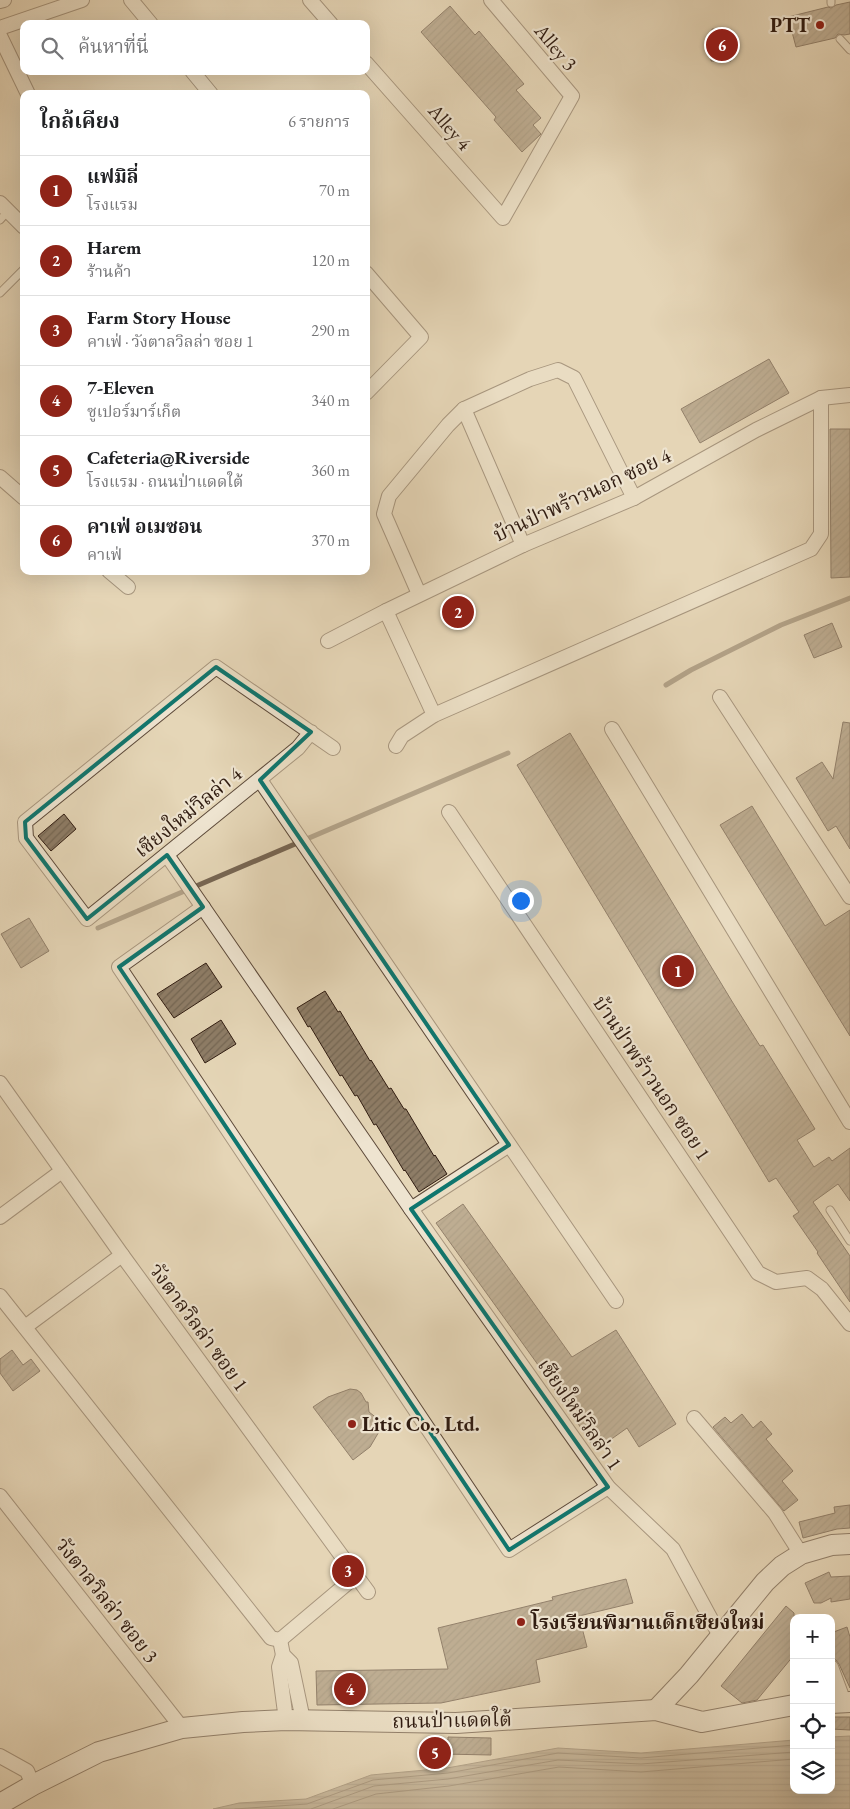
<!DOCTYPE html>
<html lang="th">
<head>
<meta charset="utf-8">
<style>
	:root { --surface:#fff; --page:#f6f6f6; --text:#202124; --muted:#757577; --line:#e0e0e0; --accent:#8f2418 }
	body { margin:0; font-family:"EB Garamond","Noto Serif Thai",serif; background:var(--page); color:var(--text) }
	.controls { position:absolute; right:15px; bottom:15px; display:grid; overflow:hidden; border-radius:10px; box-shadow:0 5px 20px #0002 }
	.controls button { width:45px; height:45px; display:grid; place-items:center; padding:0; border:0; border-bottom:1px solid var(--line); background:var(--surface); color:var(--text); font:25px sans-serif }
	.you { position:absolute; left:520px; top:900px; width:18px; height:18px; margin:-12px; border:4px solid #fff; border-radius:50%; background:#1a73e8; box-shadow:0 0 0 8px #1a73e833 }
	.badge { display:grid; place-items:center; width:32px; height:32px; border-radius:50%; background:var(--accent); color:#fff; font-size:16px; font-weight:700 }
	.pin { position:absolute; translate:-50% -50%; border:2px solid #fff; box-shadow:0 1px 5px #0006 }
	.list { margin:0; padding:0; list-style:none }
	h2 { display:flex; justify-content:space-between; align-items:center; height:65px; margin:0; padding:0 20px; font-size:21px }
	h2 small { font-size:16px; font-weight:400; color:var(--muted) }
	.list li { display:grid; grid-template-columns:32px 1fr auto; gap:15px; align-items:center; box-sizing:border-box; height:70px; padding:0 20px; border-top:1px solid var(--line) }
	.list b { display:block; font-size:19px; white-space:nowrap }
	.list p { margin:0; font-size:16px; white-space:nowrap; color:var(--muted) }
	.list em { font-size:16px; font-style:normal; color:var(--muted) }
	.icon { flex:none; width:28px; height:28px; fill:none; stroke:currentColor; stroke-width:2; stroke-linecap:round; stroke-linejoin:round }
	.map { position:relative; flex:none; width:850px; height:1809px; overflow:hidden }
	.search { position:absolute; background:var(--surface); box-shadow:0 5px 20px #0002; left:20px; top:20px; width:350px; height:55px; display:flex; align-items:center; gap:12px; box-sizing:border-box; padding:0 18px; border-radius:10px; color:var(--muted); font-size:19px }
	.panel { position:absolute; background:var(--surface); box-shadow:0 5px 20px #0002; left:20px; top:90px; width:350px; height:485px; border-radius:10px }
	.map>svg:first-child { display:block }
</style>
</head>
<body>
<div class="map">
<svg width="850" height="1809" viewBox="0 0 850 1809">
	<defs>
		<pattern id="water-rules" width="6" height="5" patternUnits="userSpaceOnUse" patternTransform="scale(1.25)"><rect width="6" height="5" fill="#a7977f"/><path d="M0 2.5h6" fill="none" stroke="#887a67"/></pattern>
		<pattern id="building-hatch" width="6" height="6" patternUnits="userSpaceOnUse" patternTransform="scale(1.25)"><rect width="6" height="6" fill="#8e7d67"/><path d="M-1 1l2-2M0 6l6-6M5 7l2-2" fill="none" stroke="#746653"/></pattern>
	</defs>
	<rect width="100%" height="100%" fill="#e5d6b7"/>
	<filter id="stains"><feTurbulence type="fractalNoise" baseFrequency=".004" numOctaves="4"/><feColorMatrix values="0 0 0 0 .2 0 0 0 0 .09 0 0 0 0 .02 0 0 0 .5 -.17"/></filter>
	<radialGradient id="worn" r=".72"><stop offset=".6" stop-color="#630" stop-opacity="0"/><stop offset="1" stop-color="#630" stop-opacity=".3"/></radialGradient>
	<path fill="url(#water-rules)" stroke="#776653" d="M850 1736V1809H213L239 1803 306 1799 371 1775 447 1768 558 1748 641 1753 794 1740V1790H831V1737Z"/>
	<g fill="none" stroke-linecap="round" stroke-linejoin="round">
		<g stroke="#6c5a48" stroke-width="1">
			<path d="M235 1809 307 1804 373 1780 448 1773 558 1753 641 1758 794 1745"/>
			<path d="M311 1809 374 1786 448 1779 558 1760 641 1764 794 1752"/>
			<path d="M333 1809 376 1794 449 1786 559 1767 641 1772 794 1759"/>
		</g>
		<g stroke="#776653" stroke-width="5">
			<path d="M666 685 691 670 781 625 850 598"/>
			<path d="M98 928 508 753"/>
		</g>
	</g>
	<g fill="url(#building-hatch)" stroke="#301c11">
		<path d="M850 2V34L844 35 838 34 835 38 796 47 788 17 828 7 831 8 836 5Z"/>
		<path d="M450 6 475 35 479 31 524 84 516 90 541 118 533 125 541 134 522 152 494 120 496 117 421 32Z"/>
		<path d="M712 29 732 30 731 61H711Z"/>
		<path d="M769 359 789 393 700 443 681 409Z"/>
		<path d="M830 429H850V577L831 578Z"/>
		<path d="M832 623 842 647 814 658 804 635Z"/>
		<path d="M843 722 850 723V849L836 826 828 831 796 778 822 762 833 779Z"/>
		<path d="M570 733 733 1003 760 1046 763 1045 815 1129 797 1140 814 1167 829 1157 832 1161 850 1148V1201L838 1184 813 1202 850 1256V1302L817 1253 818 1252 793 1216 799 1212 776 1178 769 1182 517 765Z"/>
		<path d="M752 806 825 926 850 910V1036L720 825Z"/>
		<path d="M64 814 76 829 51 851 38 836Z"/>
		<path d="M29 918 49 951 21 968 1 934Z"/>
		<path d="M206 963 222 987 174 1018 157 994Z"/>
		<path d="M325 991 338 1012 340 1011 370 1061 371 1060 389 1089 391 1088 404 1109H406L434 1156 435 1155 447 1174 419 1192 405 1170 404 1171 376 1124 374 1125 357 1095 355 1096 342 1075 340 1076 310 1026 308 1027 297 1008Z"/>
		<path d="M221 1020 236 1044 205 1063 191 1039Z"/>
		<path d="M463 1204 572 1357 616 1330 676 1424 639 1447 627 1428 596 1450 536 1362 436 1223Z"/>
		<path d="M12 1350 23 1365 31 1359 40 1371 13 1391 0 1373V1359Z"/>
		<path d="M350 1389 357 1390 361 1393 366 1402H368L369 1412 378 1419 380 1430 370 1447 353 1460 313 1407 328 1397Z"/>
		<path d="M742 1414 753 1428 761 1421 772 1434 766 1439 793 1471 782 1481 798 1500 784 1511 713 1427 725 1417 731 1423Z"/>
		<path d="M850 1505V1528L837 1529 803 1538 799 1522 835 1513 834 1507Z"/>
		<path d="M829 1572 831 1577 850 1576V1599L831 1602V1598L821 1603H814L805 1583Z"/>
		<path d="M626 1579 633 1603 579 1616 587 1647 536 1660 540 1682 441 1703 317 1705 316 1671 448 1669 438 1628 553 1600 552 1597Z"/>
		<path d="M786 1606 794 1613V1655L757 1700 742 1703 721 1686Z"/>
		<path d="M847 1627 850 1637V1688L839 1664 836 1660 831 1658V1633Z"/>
		<path d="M831 1717H850V1730L831 1729Z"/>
		<path d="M448 1737 491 1738V1755L442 1754 443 1763 428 1764 426 1742 448 1740Z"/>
	</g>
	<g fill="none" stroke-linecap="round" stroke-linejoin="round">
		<defs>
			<g id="lane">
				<path d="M831 3V0"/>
				<path d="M840 39 850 50"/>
				<path d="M0 220 8 211"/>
				<path d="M0 293 24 269"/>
				<path d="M830 1210 850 1241"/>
			</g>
			<g id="street">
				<path d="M131 0 151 24"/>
				<path d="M310 0 331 24"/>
				<path d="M0 1 4 0"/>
				<path d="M0 28 82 0"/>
				<path d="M0 36 28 94"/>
				<path d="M366 63 503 218 572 96 491 0"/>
				<path d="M192 71 211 94"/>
				<path d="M0 203 24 227"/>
				<path d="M366 273 421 337 366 393"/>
				<path d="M464 409 523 545"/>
				<path d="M0 477 24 498"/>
				<path d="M109 571 128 587"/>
				<path d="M419 594 384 514 389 496 448 425 464 409 530 379 558 370 574 378 634 498"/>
				<path d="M386 611 434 715"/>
				<path d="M328 641 386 611 523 545 634 498 756 430 821 398 850 395"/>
				<path d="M720 697 850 897"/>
				<path d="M612 729 850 1122"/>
				<path d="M311 732 298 748 87 919 26 838 25 822 216 667 333 748"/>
				<path d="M396 746 402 736 434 715 811 549 821 534V398"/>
				<path d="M260 780 616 1301"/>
				<path d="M449 812 758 1273 776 1282 807 1278 822 1289 850 1324"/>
				<path d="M167 855 411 1209 608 1487 673 1549 720 1636"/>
				<path d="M203 907 119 967 509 1550 608 1487"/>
				<path d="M0 1083 122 1255 368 1592"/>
				<path d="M411 1209 509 1145"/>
				<path d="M0 1217 62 1171"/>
				<path d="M0 1296 271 1638 280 1640 356 1576"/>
				<path d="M25 1327 122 1255"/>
				<path d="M694 1418 775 1513 801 1554"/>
				<path d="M0 1496 182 1728"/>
				<path d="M280 1640 283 1655 291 1663 303 1720"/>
				<path d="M283 1655 279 1667 286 1720"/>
				<path d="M831 1667 844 1702"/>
				<path d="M0 1756 27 1771 33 1785"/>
			</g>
			<g id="secondary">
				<path d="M831 1703 850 1702"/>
				<path d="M656 1710 689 1675 765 1582 782 1566 801 1554 832 1545 850 1544"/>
				<path d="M0 1804 33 1785 99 1752 182 1728 243 1722 286 1720 456 1723 656 1710 702 1722 794 1705"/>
			</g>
		</defs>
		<use href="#lane" stroke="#5d4a3a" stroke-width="9"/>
		<use href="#street" stroke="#5d4a3a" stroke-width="16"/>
		<use href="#secondary" stroke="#301c11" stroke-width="22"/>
		<use href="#lane" stroke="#eee4d0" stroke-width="7"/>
		<use href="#street" stroke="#eee4d0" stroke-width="14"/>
		<use href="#secondary" stroke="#eee4d0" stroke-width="20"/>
	</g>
	<path d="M0 0H850V1809H0ZM216 667 311 732 260 780 509 1145 411 1209 608 1487 509 1550 119 967 203 907 167 855 87 919 26 838 25 822Z" fill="#e5d6b7" fill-opacity=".55" fill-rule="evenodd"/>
	<path fill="none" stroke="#0f766e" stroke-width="4" stroke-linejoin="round" d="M216 667 311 732 260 780 509 1145 411 1209 608 1487 509 1550 119 967 203 907 167 855 87 919 26 838 25 822Z"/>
	<g fill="#8f2418" stroke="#eee4d0" stroke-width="2">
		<circle cx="820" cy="25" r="5"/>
		<circle cx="352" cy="1424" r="5"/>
		<circle cx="521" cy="1622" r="5"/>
	</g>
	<g text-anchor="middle" stroke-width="4.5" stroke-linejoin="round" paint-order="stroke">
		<g font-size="20" font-weight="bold" fill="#301c11" stroke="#eee4d0" text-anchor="start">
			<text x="810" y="32" text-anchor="end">PTT</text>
			<text x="362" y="1431">Litic Co., Ltd.</text>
			<text x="531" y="1629">โรงเรียนพิมานเด็กเชียงใหม่</text>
		</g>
		<g font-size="20" fill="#301c11" stroke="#eee4d0">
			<text transform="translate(556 47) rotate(50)" y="7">Alley 3</text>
			<text transform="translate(450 127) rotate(49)" y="7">Alley 4</text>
			<text transform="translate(582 495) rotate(-25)" y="7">บ้านป่าพร้าวนอก ซอย 4</text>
			<text transform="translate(188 812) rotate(-39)" y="7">เชียงใหม่วิลล่า 4</text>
			<text transform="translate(652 1078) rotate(56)" y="7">บ้านป่าพร้าวนอก ซอย 1</text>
			<text transform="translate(199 1327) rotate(54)" y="7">วังตาลวิลล่า ซอย 1</text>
			<text transform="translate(580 1414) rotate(55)" y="7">เชียงใหม่วิลล่า 1</text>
			<text transform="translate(107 1600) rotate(52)" y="7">วังตาลวิลล่า ซอย 3</text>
			<text transform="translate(452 1720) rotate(-1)" y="7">ถนนป่าแดดใต้</text>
		</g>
	</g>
	<rect width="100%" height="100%" filter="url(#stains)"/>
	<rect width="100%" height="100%" fill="url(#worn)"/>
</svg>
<div class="controls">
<button>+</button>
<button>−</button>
<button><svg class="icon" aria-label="locate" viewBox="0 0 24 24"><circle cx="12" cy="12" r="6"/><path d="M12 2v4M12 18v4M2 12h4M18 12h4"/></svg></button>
<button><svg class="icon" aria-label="layers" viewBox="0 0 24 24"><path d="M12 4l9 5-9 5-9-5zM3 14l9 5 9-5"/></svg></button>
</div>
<div class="you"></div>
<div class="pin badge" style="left:678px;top:971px">1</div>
<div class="pin badge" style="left:458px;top:612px">2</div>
<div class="pin badge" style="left:348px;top:1571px">3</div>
<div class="pin badge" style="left:350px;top:1689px">4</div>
<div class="pin badge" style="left:435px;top:1753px">5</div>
<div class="pin badge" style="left:722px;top:45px">6</div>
<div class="search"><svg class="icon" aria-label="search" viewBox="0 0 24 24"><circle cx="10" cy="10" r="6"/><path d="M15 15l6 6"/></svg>ค้นหาที่นี่</div>
<section class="panel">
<h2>ใกล้เคียง<small>6 รายการ</small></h2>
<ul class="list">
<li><span class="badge">1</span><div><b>แฟมิลี่</b><p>โรงแรม</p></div><em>70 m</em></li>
<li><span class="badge">2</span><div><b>Harem</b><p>ร้านค้า</p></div><em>120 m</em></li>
<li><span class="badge">3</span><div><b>Farm Story House</b><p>คาเฟ่ · วังตาลวิลล่า ซอย 1</p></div><em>290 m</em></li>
<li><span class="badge">4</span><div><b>7-Eleven</b><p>ซูเปอร์มาร์เก็ต</p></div><em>340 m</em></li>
<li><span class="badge">5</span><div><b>Cafeteria@Riverside</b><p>โรงแรม · ถนนป่าแดดใต้</p></div><em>360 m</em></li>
<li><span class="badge">6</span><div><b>คาเฟ่ อเมซอน</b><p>คาเฟ่</p></div><em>370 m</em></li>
</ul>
</section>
</div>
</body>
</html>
